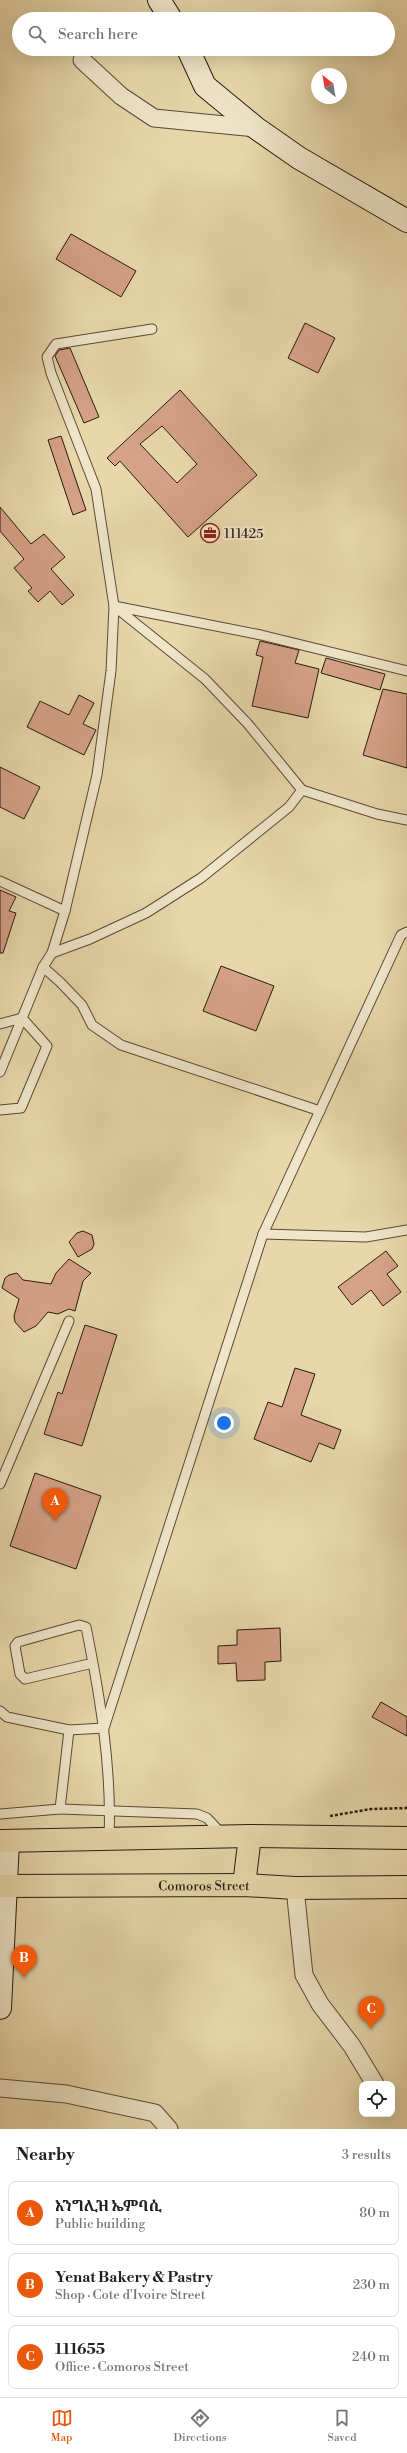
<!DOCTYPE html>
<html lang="en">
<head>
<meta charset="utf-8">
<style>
	:root { --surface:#fff; --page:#f2f2f2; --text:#202124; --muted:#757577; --line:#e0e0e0; --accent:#ea580c }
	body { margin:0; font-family:"Libre Bodoni","Noto Serif Ethiopic",serif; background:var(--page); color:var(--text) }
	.controls { position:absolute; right:12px; bottom:12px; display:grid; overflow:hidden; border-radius:8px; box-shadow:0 4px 16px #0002 }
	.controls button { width:36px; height:36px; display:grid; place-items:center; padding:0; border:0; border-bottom:1px solid var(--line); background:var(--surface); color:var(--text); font:20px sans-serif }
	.compass { position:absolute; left:311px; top:68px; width:36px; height:36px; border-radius:50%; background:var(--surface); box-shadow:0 4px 16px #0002; rotate:329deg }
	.you { position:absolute; left:224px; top:1423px; width:14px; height:14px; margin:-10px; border:3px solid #fff; border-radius:50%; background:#1a73e8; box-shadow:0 0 0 6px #1a73e833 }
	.badge { display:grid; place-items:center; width:26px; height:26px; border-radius:50%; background:var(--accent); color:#fff; font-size:13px; font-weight:700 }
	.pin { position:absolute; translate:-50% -33px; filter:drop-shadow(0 1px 2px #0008) }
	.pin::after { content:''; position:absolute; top:21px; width:14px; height:12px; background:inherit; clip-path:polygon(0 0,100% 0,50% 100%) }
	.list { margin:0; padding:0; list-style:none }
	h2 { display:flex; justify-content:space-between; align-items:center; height:52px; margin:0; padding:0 16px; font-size:17px }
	h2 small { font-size:13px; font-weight:400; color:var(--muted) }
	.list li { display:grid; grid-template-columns:26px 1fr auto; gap:12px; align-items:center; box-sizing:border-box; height:64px; margin:0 8px 8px; padding:0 8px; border:1px solid var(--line); border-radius:8px }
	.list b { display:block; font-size:15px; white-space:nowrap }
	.list p { margin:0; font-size:13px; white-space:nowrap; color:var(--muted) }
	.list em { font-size:13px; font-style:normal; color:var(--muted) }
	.icon { flex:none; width:22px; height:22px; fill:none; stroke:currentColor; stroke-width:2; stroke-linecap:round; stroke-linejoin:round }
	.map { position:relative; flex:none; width:407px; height:2129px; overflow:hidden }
	.search { position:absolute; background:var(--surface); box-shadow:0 4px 16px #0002; left:12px; right:12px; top:12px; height:44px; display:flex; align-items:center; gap:10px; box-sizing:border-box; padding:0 14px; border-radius:22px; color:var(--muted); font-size:15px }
	.sheet { height:268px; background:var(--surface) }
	nav { display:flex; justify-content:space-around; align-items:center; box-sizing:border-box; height:56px; border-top:1px solid var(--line); background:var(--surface); font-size:11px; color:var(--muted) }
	nav a { display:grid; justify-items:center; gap:2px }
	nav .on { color:var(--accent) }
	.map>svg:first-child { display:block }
</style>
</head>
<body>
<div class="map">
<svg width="407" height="2129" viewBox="0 0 407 2129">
	<rect width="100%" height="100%" fill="#e7d7aa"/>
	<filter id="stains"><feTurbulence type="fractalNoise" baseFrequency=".005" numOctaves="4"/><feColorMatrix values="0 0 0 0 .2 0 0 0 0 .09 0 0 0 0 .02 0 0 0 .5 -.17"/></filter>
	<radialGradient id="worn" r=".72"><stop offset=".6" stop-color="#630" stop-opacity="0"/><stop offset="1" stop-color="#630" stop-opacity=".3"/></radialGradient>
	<g fill="#d5a187" stroke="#281b11" fill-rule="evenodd">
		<path d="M71 234 136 271 121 297 56 259Z"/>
		<path d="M305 323 335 338 318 373 288 358Z"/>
		<path d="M70 348 99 417 84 423 55 356 59 350Z"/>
		<path d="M180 390 257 475 188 537 120 461 115 466 107 458ZM162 426 197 464 177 483 140 444Z"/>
		<path d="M61 436 86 510 73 515 48 440Z"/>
		<path d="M0 507 31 544 44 534 65 557 51 569 74 595 62 605 50 591 38 602 28 591 32 588 14 568 24 559 0 531Z"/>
		<path d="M260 641 299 650 295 663 319 669 308 718 252 706 263 657 256 655Z"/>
		<path d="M326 658 385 674 380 690 321 673Z"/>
		<path d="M383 689 407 694V768L363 755Z"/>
		<path d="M79 695 94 703 83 724 96 730 84 755 27 727 40 701 69 715Z"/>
		<path d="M0 767 40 787 24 819 0 807Z"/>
		<path d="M0 890 16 897 9 911 16 913 3 953H0Z"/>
		<path d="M221 966 274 986 256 1031 203 1011Z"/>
		<path d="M83 1231 92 1235 94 1244 92 1249 78 1257 69 1242 77 1233Z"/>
		<path d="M386 1251 398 1266 387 1274 401 1292 383 1306 371 1290 352 1305 338 1287Z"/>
		<path d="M69 1259 91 1273 83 1281 75 1311 69 1309 58 1314 48 1312 36 1326 24 1332 15 1322 14 1316 19 1299 2 1288 5 1278 9 1275 17 1273 23 1280 51 1284 56 1273Z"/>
		<path d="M85 1325 117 1335 82 1446 44 1434 58 1392 62 1394Z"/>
		<path d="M295 1368 315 1374 301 1415 341 1430 334 1449 319 1443 311 1462 254 1439 268 1402 282 1407Z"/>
		<path d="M35 1473 101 1496 76 1569 10 1546Z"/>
		<path d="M280 1628 281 1661 265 1662V1680L237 1681 236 1663 218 1664V1646L237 1645V1630Z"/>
		<path d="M381 1702 407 1717V1736L372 1717Z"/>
	</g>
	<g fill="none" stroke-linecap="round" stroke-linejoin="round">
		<defs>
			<g id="lane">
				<path d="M302 790 248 724 205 679 114 606 261 635 407 671"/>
				<path d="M0 881 65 911"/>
				<path d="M52 953 65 911 97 775 111 671 114 606 96 489 51 373 47 357 56 344 152 329"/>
				<path d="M43 967 60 982 82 1005 92 1025 121 1045 320 1111"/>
				<path d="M0 1024 22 1018 47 1046 21 1108 0 1110"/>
				<path d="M0 1072 43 967 52 953 90 939 146 913 201 878 289 807 302 790 377 814 407 820"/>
				<path d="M263 1234 366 1237 407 1230"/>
				<path d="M0 1484 69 1321"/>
				<path d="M93 1663 25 1679 20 1674 15 1646 18 1642 79 1625 86 1627C100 1696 112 1768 109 1839"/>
				<path d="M0 1711 7 1717 69 1730 104 1728 263 1234 401 935 407 932"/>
				<path d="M60 1809 197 1814 207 1818 222 1834"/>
				<path d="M0 1814 60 1809 69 1730"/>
			</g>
			<g id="street">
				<path d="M82 60 121 96 154 118 256 128"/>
				<path d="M295 1888 304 1975 320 2004 352 2046 375 2084"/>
				<path d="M0 2088 66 2094 155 2113 169 2129"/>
			</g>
			<g id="secondary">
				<path d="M159 0 171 19"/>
				<path d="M188 49 205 86 256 128 299 158 407 221"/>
				<path d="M0 2008 8 1841"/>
			</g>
			<g id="primary">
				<path d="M0 1841 250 1836 407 1838"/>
				<path d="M244 1885 250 1836"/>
				<path id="s1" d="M0 1886 244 1885 295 1888 407 1887"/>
			</g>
		</defs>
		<use href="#lane" stroke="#584a37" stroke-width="11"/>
		<use href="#street" stroke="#584a37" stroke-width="19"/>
		<use href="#secondary" stroke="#281b11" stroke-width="24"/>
		<use href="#primary" stroke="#281b11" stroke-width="24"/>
		<path stroke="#281b11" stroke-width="2.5" stroke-dasharray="3 2" stroke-linecap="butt" d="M330 1816 371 1809 407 1808"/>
		<use href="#lane" stroke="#efe5c8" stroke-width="9"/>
		<use href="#street" stroke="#efe5c8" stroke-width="17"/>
		<use href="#secondary" stroke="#efe5c8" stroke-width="22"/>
		<use href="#primary" stroke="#e7d7aa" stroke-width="22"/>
	</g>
	<defs>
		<symbol id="office-ring" viewBox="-11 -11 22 22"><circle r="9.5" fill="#efe5c8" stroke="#8f2418" stroke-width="1.5"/><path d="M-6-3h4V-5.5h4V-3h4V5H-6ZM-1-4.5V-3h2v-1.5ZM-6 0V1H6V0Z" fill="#8f2418"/></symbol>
	</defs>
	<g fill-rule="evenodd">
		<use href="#office-ring" x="199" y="522" width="22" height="22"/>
	</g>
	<g text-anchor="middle" stroke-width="4" stroke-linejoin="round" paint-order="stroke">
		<g font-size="13" fill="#281b11" stroke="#efe5c8" text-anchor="start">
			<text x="224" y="538">111425</text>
		</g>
		<g font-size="13" fill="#281b11" stroke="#efe5c8">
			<text dy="5" stroke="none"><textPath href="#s1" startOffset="204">Comoros Street</textPath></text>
		</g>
	</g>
	<rect width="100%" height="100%" filter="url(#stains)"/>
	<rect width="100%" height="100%" fill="url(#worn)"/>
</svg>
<div class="controls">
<button><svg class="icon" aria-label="locate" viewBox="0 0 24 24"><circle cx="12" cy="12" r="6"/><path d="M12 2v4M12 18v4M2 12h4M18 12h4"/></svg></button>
</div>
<svg class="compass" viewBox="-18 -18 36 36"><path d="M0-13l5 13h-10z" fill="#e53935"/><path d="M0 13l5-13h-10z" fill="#757577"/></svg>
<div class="you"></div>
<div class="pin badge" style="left:55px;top:1521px">A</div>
<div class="pin badge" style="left:24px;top:1978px">B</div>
<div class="pin badge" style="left:371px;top:2029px">C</div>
<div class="search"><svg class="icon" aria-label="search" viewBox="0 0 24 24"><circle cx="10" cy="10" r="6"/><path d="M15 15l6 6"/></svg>Search here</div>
</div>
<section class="sheet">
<h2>Nearby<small>3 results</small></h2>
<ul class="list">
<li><span class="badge">A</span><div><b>እንግሊዝ ኤምባሲ</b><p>Public building</p></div><em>80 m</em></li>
<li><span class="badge">B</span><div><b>Yenat Bakery &amp; Pastry</b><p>Shop · Cote d'Ivoire Street</p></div><em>230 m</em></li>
<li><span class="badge">C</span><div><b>111655</b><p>Office · Comoros Street</p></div><em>240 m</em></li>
</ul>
</section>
<nav>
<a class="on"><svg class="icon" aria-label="map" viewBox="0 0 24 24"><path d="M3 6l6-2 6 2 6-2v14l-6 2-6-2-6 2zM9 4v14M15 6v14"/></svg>Map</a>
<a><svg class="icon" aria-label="directions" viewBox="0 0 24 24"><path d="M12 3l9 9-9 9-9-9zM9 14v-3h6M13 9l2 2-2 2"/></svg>Directions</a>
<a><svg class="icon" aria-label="saved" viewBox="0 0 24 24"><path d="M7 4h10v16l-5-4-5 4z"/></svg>Saved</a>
</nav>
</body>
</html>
